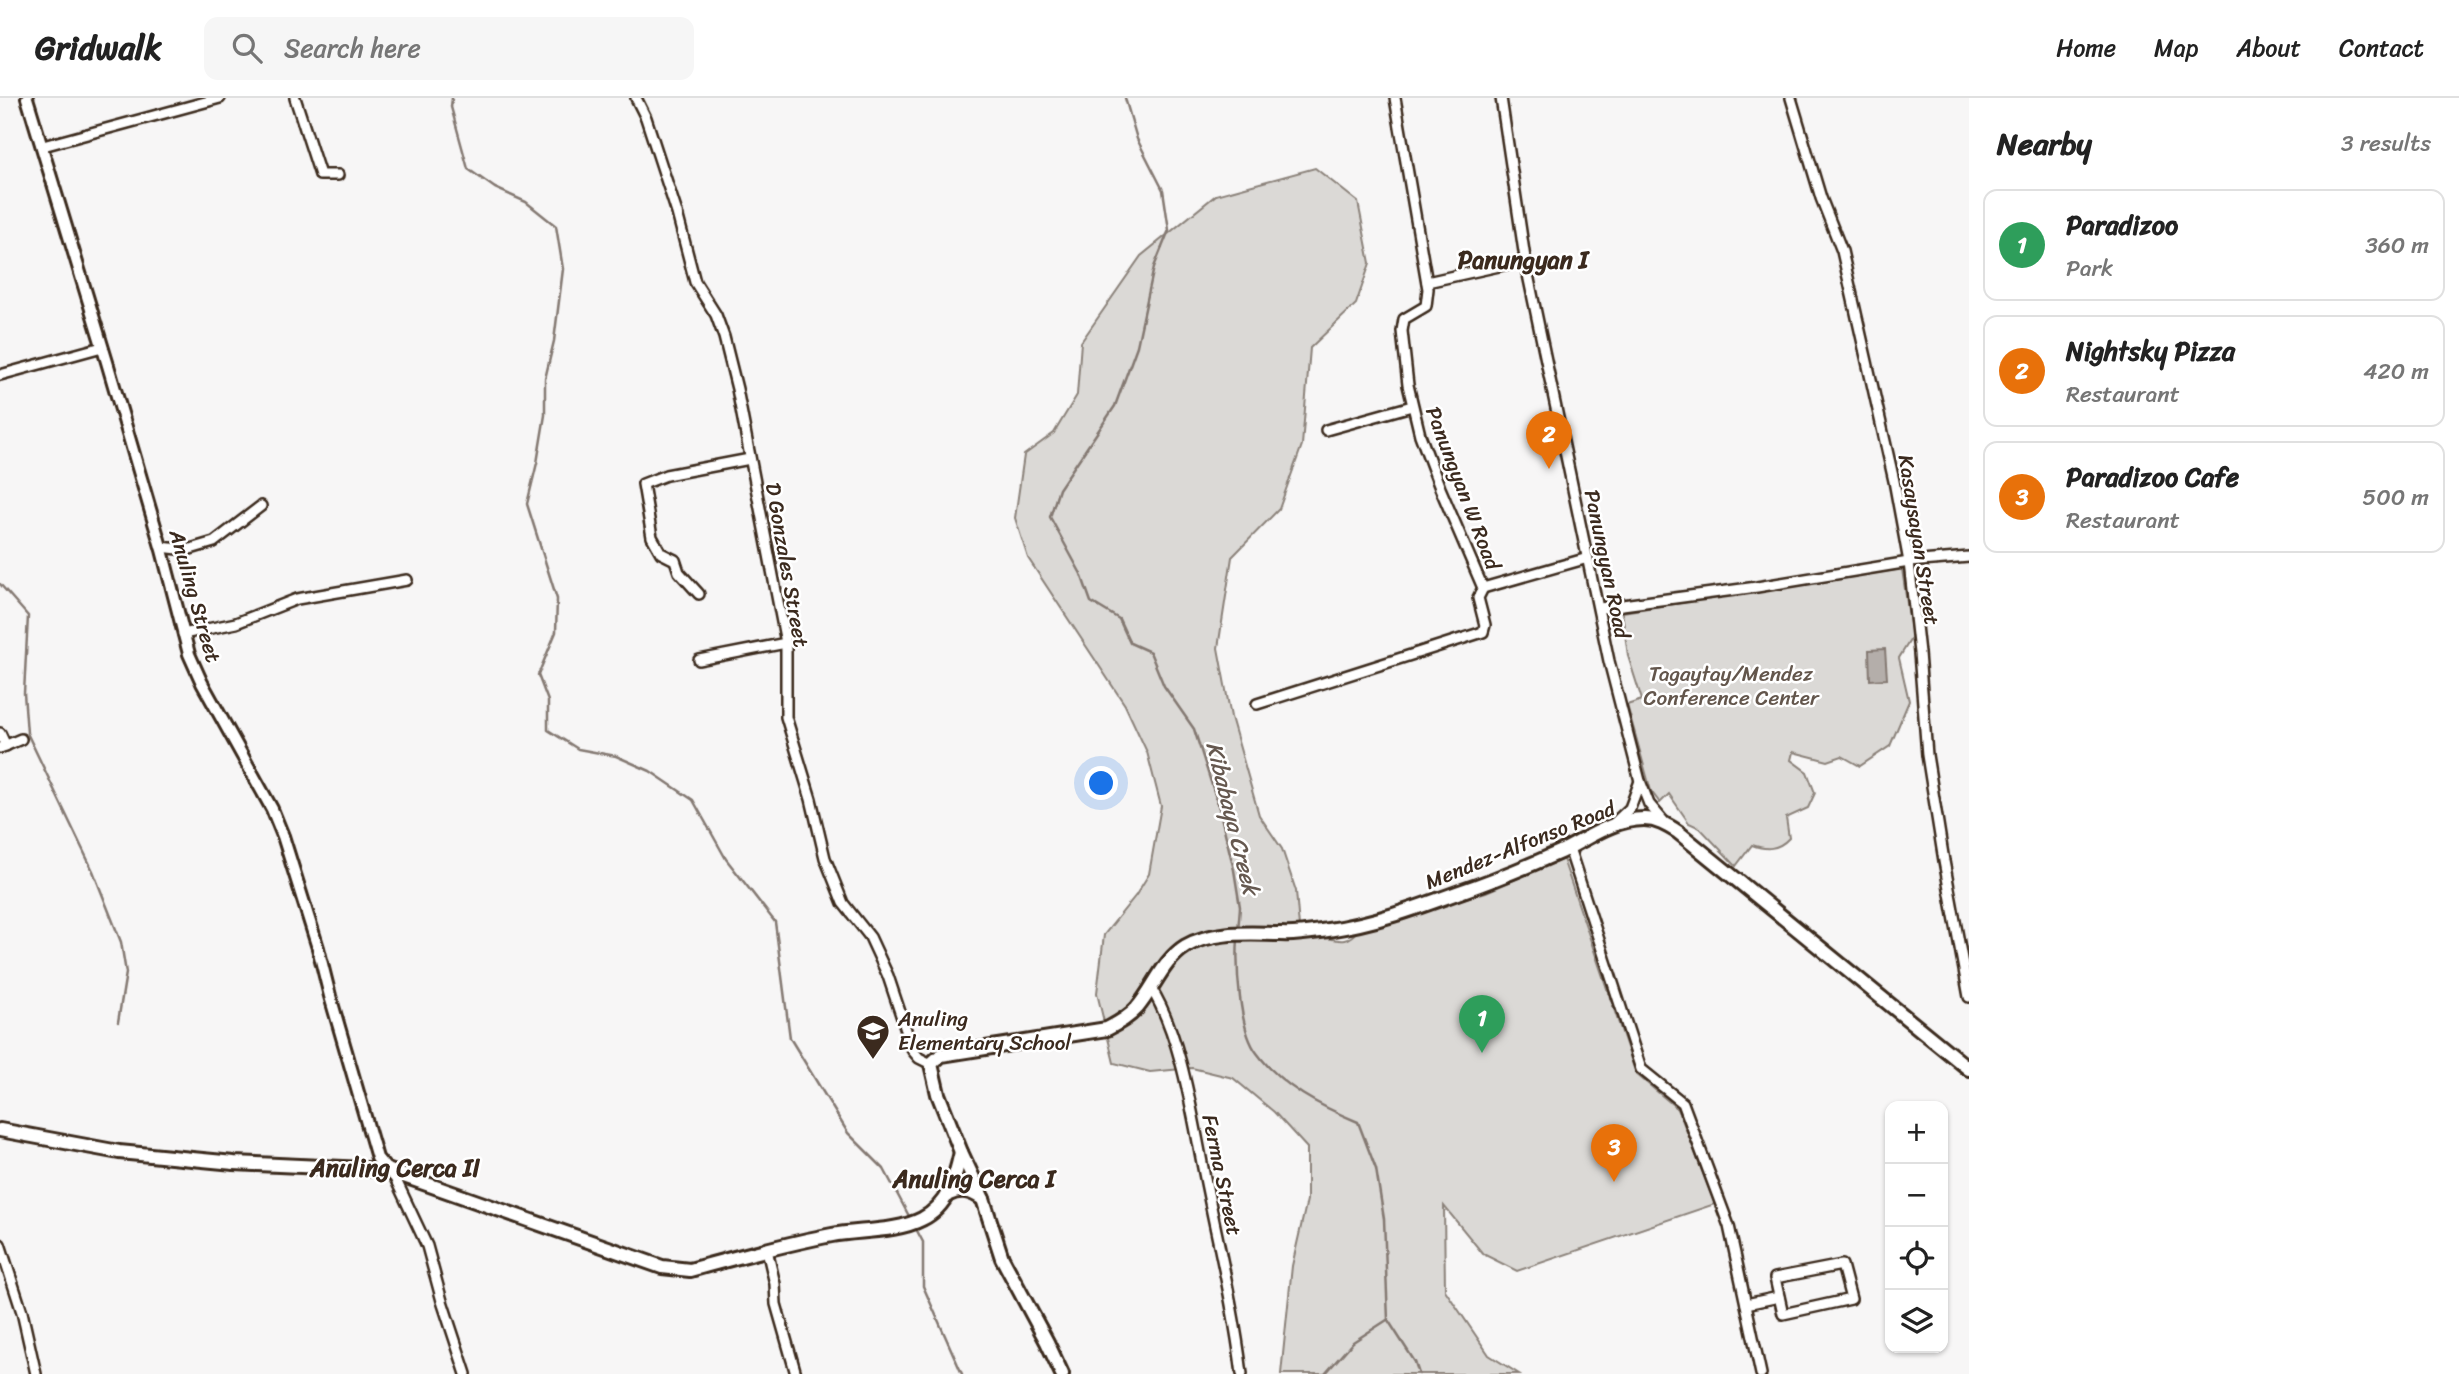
<!DOCTYPE html>
<html lang="en">
<head>
<meta charset="utf-8">
<style>
	:root { --surface:#fff; --page:#f6f6f6; --text:#222; --muted:#767676; --line:#e0e0e0; --accent:#3b2a1e }
	body { margin:0; font-family:Sriracha,sans-serif; background:var(--page); color:var(--text) }
	.controls { position:absolute; right:21px; bottom:21px; display:grid; overflow:hidden; border-radius:14px; box-shadow:0 2px 5px #0004 }
	.controls button { width:63px; height:63px; display:grid; place-items:center; padding:0; border:0; border-bottom:2px solid var(--line); background:var(--surface); color:var(--text); font:35px sans-serif }
	.you { position:absolute; left:1102px; top:686px; width:24px; height:24px; margin:-18px; border:5px solid #fff; border-radius:50%; background:#1a73e8; box-shadow:0 0 0 10px #1a73e833 }
	.badge { display:grid; place-items:center; width:46px; height:46px; border-radius:50%; background:var(--accent); color:#fff; font-size:23px; font-weight:700 }
	.pin { position:absolute; translate:-50% -58px; filter:drop-shadow(0 2px 4px #0008) }
	.pin::after { content:''; position:absolute; top:37px; width:24px; height:21px; background:inherit; clip-path:polygon(0 0,100% 0,50% 100%) }
	.list { margin:0; padding:0; list-style:none }
	h2 { display:flex; justify-content:space-between; align-items:center; height:91px; margin:0; padding:0 28px; font-size:30px }
	h2 small { font-size:23px; font-weight:400; color:var(--muted) }
	.list li { display:grid; grid-template-columns:46px 1fr auto; gap:21px; align-items:center; box-sizing:border-box; height:112px; margin:0 14px 14px; padding:0 14px; border:2px solid var(--line); border-radius:14px }
	.list b { display:block; font-size:26px; white-space:nowrap }
	.list p { margin:0; font-size:23px; white-space:nowrap; color:var(--muted) }
	.list em { font-size:23px; font-style:normal; color:var(--muted) }
	.icon { flex:none; width:38px; height:38px; fill:none; stroke:currentColor; stroke-width:2; stroke-linecap:round; stroke-linejoin:round }
	.map { position:relative; flex:none; width:1969px; height:1276px; overflow:hidden }
	header { display:flex; align-items:center; gap:42px; box-sizing:border-box; height:98px; padding:0 35px; background:var(--surface); border-bottom:2px solid var(--line) }
	header strong { font-size:33px }
	nav { display:flex; gap:38px; margin-inline-start:auto; font-size:24px }
	.search { width:490px; height:63px; background:var(--page); display:flex; align-items:center; gap:18px; box-sizing:border-box; padding:0 24px; border-radius:14px; color:var(--muted); font-size:26px }
	main { display:flex }
	aside { flex:1; background:var(--surface) }
	.map>svg:first-child { display:block }
</style>
</head>
<body>
<header>
<strong>Gridwalk</strong>
<div class="search"><svg class="icon" aria-label="search" viewBox="0 0 24 24"><circle cx="10" cy="10" r="6"/><path d="M15 15l6 6"/></svg>Search here</div>
<nav><a>Home</a><a>Map</a><a>About</a><a>Contact</a></nav>
</header>
<main>
<div class="map">
<svg width="1969" height="1276" viewBox="0 0 1969 1276">
	<rect width="100%" height="100%" fill="#f7f6f6"/>
	<filter id="ink" filterUnits="userSpaceOnUse"><feTurbulence type="fractalNoise" baseFrequency=".0143" numOctaves="2"/><feDisplacementMap in="SourceGraphic" scale="14" xChannelSelector="R" yChannelSelector="G"/><feConvolveMatrix kernelMatrix="1 2 1 2 8 2 1 2 1" color-interpolation-filters="sRGB"/></filter>
	<g filter="url(#ink)">
		<g fill="#dbd9d6" stroke="#8b827a" stroke-width="2">
			<path d="M1315 70 1358 104 1370 165 1356 206 1310 250 1302 347 1279 411 1232 459 1218 550 1231 619 1259 717 1282 751 1296 793 1300 841C1306 840 1313 838 1319 839 1335 840 1345 849 1358 832L1486 794 1563 761 1636 976 1678 1011 1715 1106 1517 1173 1483 1156 1444 1108 1445 1192 1489 1257 1519 1276H1281L1292 1168 1307 1102V1050L1274 1014 1233 980 1192 970 1150 974 1114 965 1097 895 1104 837 1136 797 1149 776 1161 708 1147 654 1125 607 1028 460 1015 420 1024 357 1054 335 1077 297 1081 244 1141 158 1216 97Z"/>
			<path d="M1902 471 1912 539 1899 560 1909 603 1890 648 1860 668 1842 658 1828 663 1793 654 1791 662 1807 674 1815 695 1808 710 1786 720 1789 740C1778 752 1766 752 1752 747L1736 768 1700 730 1689 725 1669 696 1660 705 1651 693 1627 607 1642 602 1628 558 1622 514Z"/>
		</g>
		<path fill="#b4aeaa" stroke="#847972" stroke-width="2" d="M1885 551 1887 581 1870 582 1869 552Z"/>
		<g fill="none" stroke-linecap="round" stroke-linejoin="round">
			<g stroke="#847972" stroke-width="2.5">
				<path d="M452 0 451 9 468 71 495 90 526 104 556 128 563 171 554 243 545 281V317L537 365 527 406 557 501 556 534 538 577 548 603V632L578 651 616 658 650 673 693 702 726 761 775 824 790 940 848 1035 884 1071 910 1120"/>
				<path d="M1125 0 1137 41 1163 92 1169 132 1154 169 1137 248 1115 308 1059 391 1050 419 1081 476 1091 504 1119 521 1130 545 1150 554 1164 588 1194 631 1218 706 1234 772 1240 809 1238 833"/>
				<path d="M0 486 28 518 24 595 27 635 93 773 121 844 126 875 118 924"/>
				<path d="M1238 840C1236 869 1239 932 1257 955 1282 989 1320 1008 1358 1024L1376 1071 1384 1121 1388 1222 1415 1264 1419 1276"/>
				<path d="M915 1129 923 1144V1188L962 1276"/>
				<path d="M1325 1276 1353 1244 1387 1222"/>
			</g>
			<defs>
				<g id="minor">
					<path d="M295 0 320 77H338"/>
					<path d="M636 0 646 20 677 115 695 184 716 217 724 239 737 291 786 545V619L811 701 825 760 843 805 870 839 888 878 913 953 919 960 931 966"/>
					<path d="M1395 0 1428 191 1426 208 1404 221 1402 233 1408 287 1420 337 1440 390 1483 490 1588 460"/>
					<path d="M1501 0 1526 167 1609 563 1640 683 1649 706 1665 725"/>
					<path d="M1791 0 1821 100 1842 153 1894 383 1909 464 1919 555 1927 657 1944 763 1969 899"/>
					<path d="M43 48 220 0"/>
					<path d="M1427 184 1526 162"/>
					<path d="M0 277 102 249"/>
					<path d="M1326 332 1412 308"/>
					<path d="M161 449 187 452 214 444 261 408"/>
					<path d="M699 496 679 474 675 462 661 455 652 439 643 386 666 377 750 361"/>
					<path d="M1600 510 1757 489 1909 464 1969 459"/>
					<path d="M183 536 236 525 297 501 407 482"/>
					<path d="M699 562 786 545"/>
					<path d="M1257 606 1483 534 1485 527 1478 500 1483 490"/>
					<path d="M0 635 6 648"/>
					<path d="M0 650 21 641"/>
					<path d="M1614 725 1630 710 1640 683"/>
					<path d="M1569 750 1641 971 1683 1005 1729 1128 1761 1276"/>
					<path d="M1151 890C1182 939 1193 1022 1205 1080 1218 1145 1234 1210 1242 1276"/>
					<path d="M388 1073 395 1080 427 1148 442 1203 466 1276"/>
					<path d="M0 1146 22 1214 36 1276"/>
					<path d="M767 1152 775 1186 776 1206 796 1276"/>
					<path d="M1842 1167 1851 1201 1783 1216 1775 1180Z"/>
					<path d="M1746 1206 1779 1199"/>
				</g>
				<path id="tertiary" d="M27 0 107 264 162 452 189 556 202 585 272 711 283 738 318 850 330 898 373 1046 377 1060 387 1072"/>
				<g id="secondary">
					<path d="M0 1032 119 1054 234 1065 387 1072 662 1169 690 1172C737 1159 784 1146 832 1137 859 1132 897 1134 922 1121 948 1108 955 1081 961 1054"/>
					<path d="M949 1096C962 1090 971 1093 983 1101"/>
					<path d="M1062 1276 1047 1244 1002 1160 983 1101 961 1054 938 996 931 966 941 957 1107 931C1118 925 1128 920 1137 910 1154 890 1163 862 1186 848 1214 832 1251 836 1281 836 1297 837 1313 834 1328 832 1372 826 1416 810 1457 795 1492 783 1526 769 1560 754 1587 741 1613 721 1644 721 1657 721 1667 727 1678 734L1969 971"/>
				</g>
			</defs>
			<use href="#minor" stroke="#3b2a1e" stroke-width="14"/>
			<use href="#tertiary" stroke="#3b2a1e" stroke-width="16"/>
			<use href="#secondary" stroke="#3b2a1e" stroke-width="18"/>
			<use href="#minor" stroke="#fff" stroke-width="9"/>
			<use href="#tertiary" stroke="#fff" stroke-width="10"/>
			<use href="#secondary" stroke="#fff" stroke-width="12"/>
		</g>
	</g>
	<defs>
		<symbol id="school-pin" viewBox="-11 -11 22 30"><path d="M0 17L-7.5 6A9.5 9.5 0 1 1 7.5 6Z" fill="#3b2a1e" stroke="#fff"/><path d="M0-5L7-2L0 1L-7-2ZM-4 1L0 2.5L4 1V4Q0 6-4 4Z" fill="#fff"/></symbol>
	</defs>
	<g fill-rule="evenodd">
		<use href="#school-pin" x="854" y="914" width="38" height="52"/>
	</g>
	<g text-anchor="middle" stroke-width="5" stroke-linejoin="round" paint-order="stroke">
		<g font-size="21" fill="#3b2a1e" stroke="#fff">
			<text transform="translate(1463 390) rotate(69)" y="7">Panungyan W Road</text>
			<text transform="translate(1919 442) rotate(81)" y="7">Kasaysayan Street</text>
			<text transform="translate(1607 466) rotate(78)" y="7">Panungyan Road</text>
			<text transform="translate(787 467) rotate(80)" y="7">D Gonzales Street</text>
			<text transform="translate(195 498) rotate(74)" y="7">Anuling Street</text>
			<text transform="translate(1520 747) rotate(-22)" y="7">Mendez-Alfonso Road</text>
			<text transform="translate(1222 1077) rotate(78)" y="7">Ferma Street</text>
		</g>
		<g font-size="21" fill="#63564c" stroke="#fff">
			<text x="1731" y="583">Tagaytay/Mendez<tspan x="1731" dy="24">Conference Center</tspan></text>
		</g>
		<g font-size="21" fill="#3b2a1e" stroke="#fff" text-anchor="start">
			<text x="898" y="928">Anuling<tspan x="898" dy="24">Elementary School</tspan></text>
		</g>
		<g font-size="23" font-style="italic" fill="#65584f" stroke="#fff">
			<text transform="translate(1233 720) rotate(76)" y="8">Kibabaya Creek</text>
		</g>
		<g font-size="24" font-weight="bold" fill="#3b2a1e" stroke="#fff">
			<text x="1523" y="170">Panungyan I</text>
			<text x="395" y="1078">Anuling Cerca II</text>
			<text x="974" y="1089">Anuling Cerca I</text>
		</g>
	</g>
</svg>
<div class="controls">
<button>+</button>
<button>−</button>
<button><svg class="icon" aria-label="locate" viewBox="0 0 24 24"><circle cx="12" cy="12" r="6"/><path d="M12 2v4M12 18v4M2 12h4M18 12h4"/></svg></button>
<button><svg class="icon" aria-label="layers" viewBox="0 0 24 24"><path d="M12 4l9 5-9 5-9-5zM3 14l9 5 9-5"/></svg></button>
</div>
<div class="you"></div>
<div class="pin badge" style="left:1482px;top:955px;background:#2e9e5b">1</div>
<div class="pin badge" style="left:1549px;top:371px;background:#e8710a">2</div>
<div class="pin badge" style="left:1614px;top:1084px;background:#e8710a">3</div>
</div>
<aside>
<h2>Nearby<small>3 results</small></h2>
<ul class="list">
<li><span class="badge" style="background:#2e9e5b">1</span><div><b>Paradizoo</b><p>Park</p></div><em>360 m</em></li>
<li><span class="badge" style="background:#e8710a">2</span><div><b>Nightsky Pizza</b><p>Restaurant</p></div><em>420 m</em></li>
<li><span class="badge" style="background:#e8710a">3</span><div><b>Paradizoo Cafe</b><p>Restaurant</p></div><em>500 m</em></li>
</ul>
</aside>
</main>
</body>
</html>
